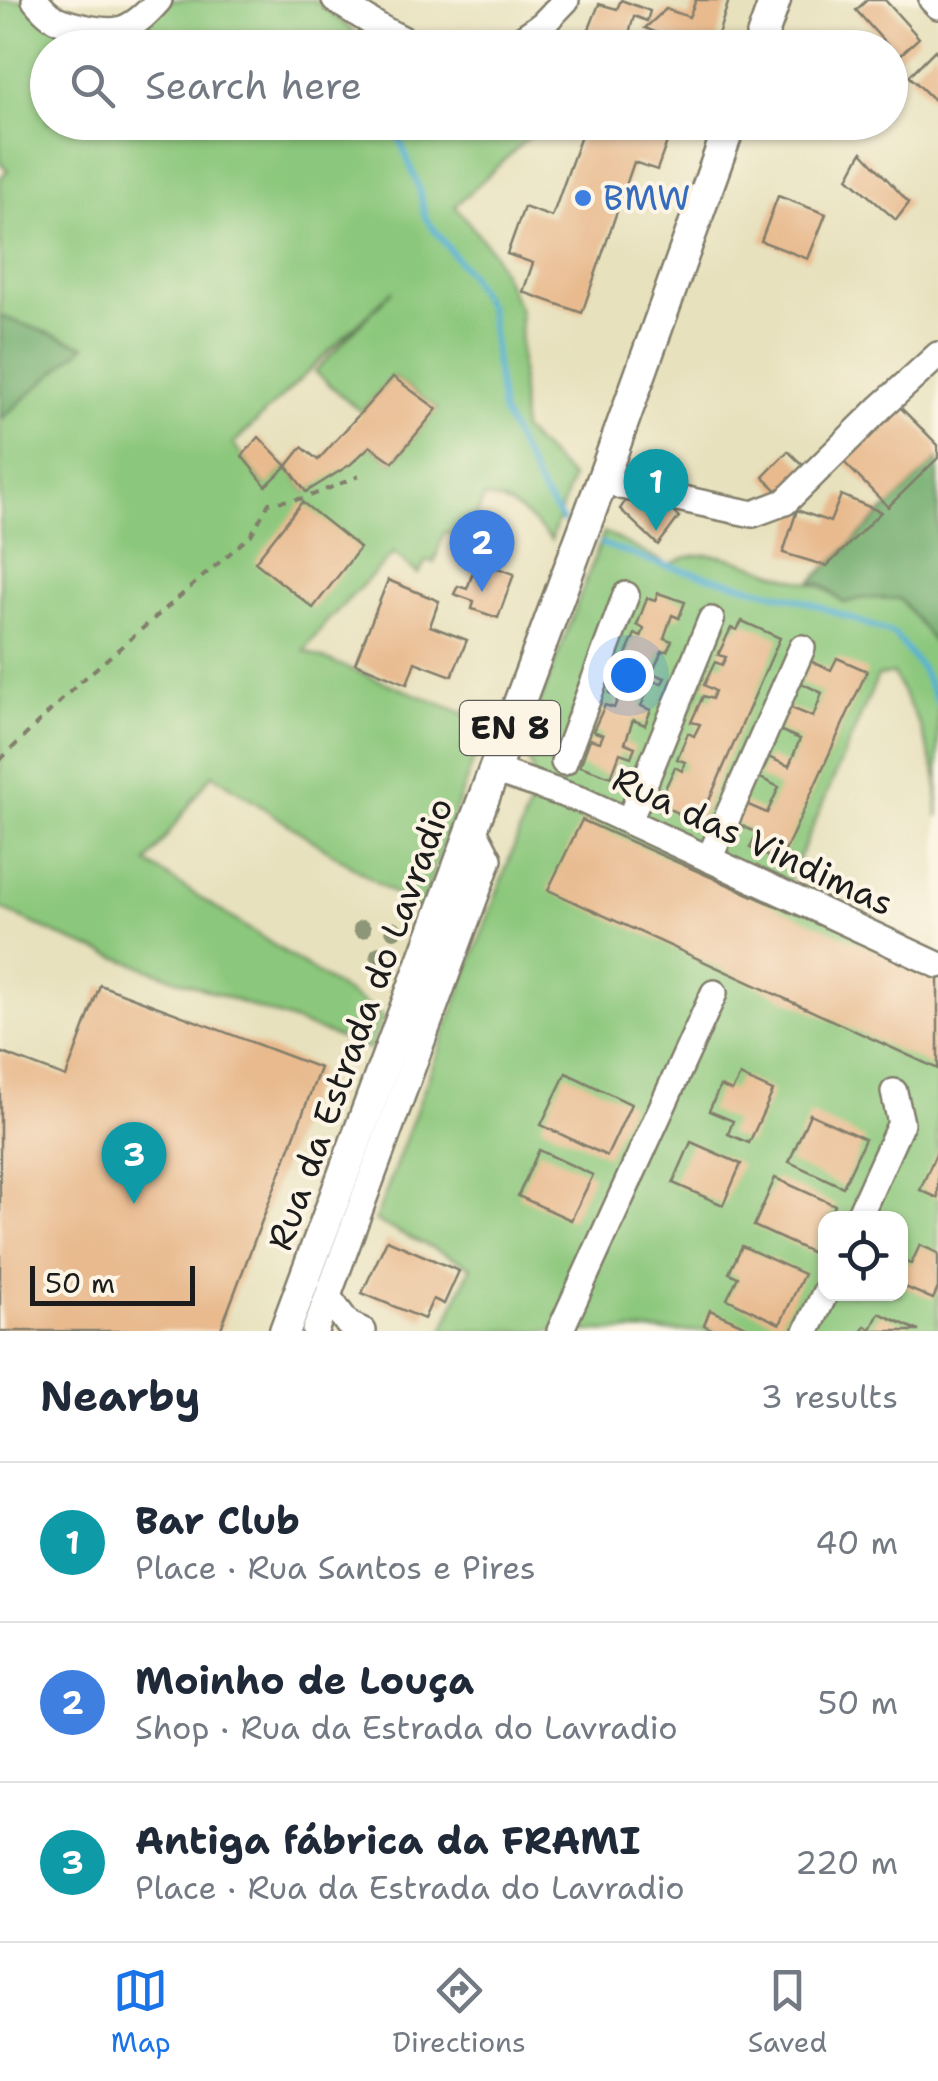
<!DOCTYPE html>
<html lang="en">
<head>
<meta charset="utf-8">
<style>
	:root { --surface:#fff; --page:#f2f2f3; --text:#1f2937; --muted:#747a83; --line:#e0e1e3; --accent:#1a73e8 }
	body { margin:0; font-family:"Shantell Sans",sans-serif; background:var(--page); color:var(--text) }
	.controls { position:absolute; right:30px; bottom:30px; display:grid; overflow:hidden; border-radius:20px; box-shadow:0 2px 8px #0004 }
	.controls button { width:90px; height:90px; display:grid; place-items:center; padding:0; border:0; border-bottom:2px solid var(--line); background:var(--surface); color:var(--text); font:50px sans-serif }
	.scale { position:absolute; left:30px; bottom:25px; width:165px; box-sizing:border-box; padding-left:10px; border:5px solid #1c1c1c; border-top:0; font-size:28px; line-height:35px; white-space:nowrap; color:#1c1c1c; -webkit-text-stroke:8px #fcf5e5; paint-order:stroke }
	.you { position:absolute; left:628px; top:675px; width:35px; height:35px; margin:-25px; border:8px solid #fff; border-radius:50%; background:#1a73e8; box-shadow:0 0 0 15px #1a73e833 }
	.badge { display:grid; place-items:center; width:65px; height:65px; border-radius:50%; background:var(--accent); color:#fff; font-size:32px; font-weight:700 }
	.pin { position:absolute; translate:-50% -82px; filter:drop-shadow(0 2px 5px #0008) }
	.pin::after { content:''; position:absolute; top:52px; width:35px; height:30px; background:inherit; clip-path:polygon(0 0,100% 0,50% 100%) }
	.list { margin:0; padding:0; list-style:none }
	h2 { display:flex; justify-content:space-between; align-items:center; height:130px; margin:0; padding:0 40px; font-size:42px }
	h2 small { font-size:32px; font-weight:400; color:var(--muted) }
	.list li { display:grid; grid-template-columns:65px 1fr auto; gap:30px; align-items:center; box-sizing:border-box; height:160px; padding:0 40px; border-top:2px solid var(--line) }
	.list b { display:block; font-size:38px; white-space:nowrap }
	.list p { margin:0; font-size:32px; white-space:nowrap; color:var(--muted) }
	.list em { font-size:32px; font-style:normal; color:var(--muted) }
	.icon { flex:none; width:55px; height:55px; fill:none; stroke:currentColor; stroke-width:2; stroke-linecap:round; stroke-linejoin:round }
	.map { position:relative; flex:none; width:938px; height:1331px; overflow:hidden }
	.search { position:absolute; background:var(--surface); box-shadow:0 2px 8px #0004; left:30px; right:30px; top:30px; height:110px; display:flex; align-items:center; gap:25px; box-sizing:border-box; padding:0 35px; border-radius:55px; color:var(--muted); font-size:38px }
	.sheet { height:610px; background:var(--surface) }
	nav { display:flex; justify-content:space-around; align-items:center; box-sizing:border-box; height:140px; border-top:2px solid var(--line); background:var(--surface); font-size:28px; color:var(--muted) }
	nav a { display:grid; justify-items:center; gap:5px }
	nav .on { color:var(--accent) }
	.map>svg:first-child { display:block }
</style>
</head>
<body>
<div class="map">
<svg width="938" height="1331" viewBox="0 0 938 1331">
	<rect width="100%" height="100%" fill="#fcf5e5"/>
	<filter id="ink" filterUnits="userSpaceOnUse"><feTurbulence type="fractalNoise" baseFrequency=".01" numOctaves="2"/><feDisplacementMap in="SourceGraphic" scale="20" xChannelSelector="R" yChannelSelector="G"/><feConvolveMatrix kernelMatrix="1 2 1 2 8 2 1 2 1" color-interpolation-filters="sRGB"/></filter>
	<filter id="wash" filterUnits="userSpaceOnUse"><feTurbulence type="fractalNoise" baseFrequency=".0048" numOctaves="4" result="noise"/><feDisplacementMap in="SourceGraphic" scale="40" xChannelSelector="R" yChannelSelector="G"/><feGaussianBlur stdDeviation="2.25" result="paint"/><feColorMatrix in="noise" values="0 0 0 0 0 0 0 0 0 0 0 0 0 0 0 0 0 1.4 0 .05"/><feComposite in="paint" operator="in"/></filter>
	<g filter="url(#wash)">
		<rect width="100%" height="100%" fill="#e7e1bd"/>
		<g fill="#8bc77c" stroke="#54724c" stroke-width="2.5" fill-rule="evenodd">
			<path d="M0 0H35L108 34 169 0H314L360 36 383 47 48 48V122H437L446 129 461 123H544L455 206 492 251 520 310 522 430 572 478 551 540C530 518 514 501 484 497L468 540 444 532 434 563 427 560 418 574 394 553 327 621 304 651 487 722 420 911 212 774 147 863 383 1016 370 1049 71 941 0 908V420L84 346 0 316V178L8 170 0 163ZM393 290 315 372 361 412 393 377 437 409 393 462 370 446 306 492 287 466 265 485 233 444Z"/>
			<path d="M604 532 669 565C707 542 743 563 781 575 812 586 816 579 844 603L863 598H900L938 648V817L937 778 920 726 893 674 878 676 784 893 938 965V1331H443L471 1266 375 1221 537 785 524 746ZM826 1218H900V1294H826Z"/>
		</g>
		<g fill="#70ac6c" stroke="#466444" stroke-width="2.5">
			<path d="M0 316 85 346 0 420Z"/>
			<path d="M938 458V648L900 599 863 598 844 603 822 584 811 582Z"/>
		</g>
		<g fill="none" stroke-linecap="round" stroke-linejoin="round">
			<g stroke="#55b1d3" stroke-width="6">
				<path d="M363 44 364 48"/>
				<path d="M393 122 419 188 425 217 469 275 489 309 502 412 542 492 563 521"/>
				<path d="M602 544 656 563 801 600 894 634 921 668 938 703"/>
			</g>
		</g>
		<g id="blocks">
			<g fill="#e8ba8e">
				<path d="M621 0 650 11 647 21 634 16 627 40 620 48H589L594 37 587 34 599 4 617 9Z"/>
				<path d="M696 0H729L715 44 702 39 699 48H694L645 28 666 9 689 17Z"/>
				<path d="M867 0H885L919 38 898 57 856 10Z"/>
				<path d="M935 50 938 54V104L909 76Z"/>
				<path d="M586 122H674L657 170 634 162 582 313 523 292 533 263 507 254 524 207 552 217Z"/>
				<path d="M862 152 909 203 896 220 848 178Z"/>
				<path d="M778 196 826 214 808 259 761 241Z"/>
				<path d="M393 377 437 409 393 462 370 446 351 464 306 492 287 466 266 486 242 456 259 437 287 466 302 447 318 460Z"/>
				<path d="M900 407 938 445V458L888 507 844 462Z"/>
				<path d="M788 451 810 472 785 498 763 477Z"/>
				<path d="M841 495 881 512 827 566 783 553 797 510 830 522Z"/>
				<path d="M628 497 646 499 656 509 661 502 679 517 658 545 620 509Z"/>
				<path d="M302 502 360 548 313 608 255 562Z"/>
				<path d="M477 561 514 574 498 618 472 609 474 601 454 594 458 586 467 589Z"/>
				<path d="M388 580 439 601 430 626 467 640 452 676 415 662 407 684 355 663Z"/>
				<path d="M658 593 685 602 679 618 672 615 664 638 672 641 667 651H662L652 673 665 678 662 683 652 681 641 706 651 710 645 725 633 720 625 743 635 747 631 757 620 753 611 777 580 766 590 739 600 742 603 735 593 731 605 705 614 708 618 698 609 693 619 668 629 672 632 664 624 659 635 634 641 637 644 629 637 625 647 598 655 601Z"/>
				<path d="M742 621 780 638 699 823 658 804 675 767 682 771 685 762 677 759 688 733 694 736 700 724 691 722 703 696 712 699 715 691 704 685 715 662 722 665 726 657 718 655 731 628 737 630Z"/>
				<path d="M837 658 867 671 780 862 750 848 757 833 734 822 744 803 767 813 779 787 758 777 768 757 789 766 800 739 779 730 789 707 813 717 822 693 801 683 810 661 831 670Z"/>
				<path d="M582 820 938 978V1069L548 890Z"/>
				<path d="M100 985 320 1068 220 1331H0V1052L66 1077Z"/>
				<path d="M566 1073 631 1104 607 1156 541 1125Z"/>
				<path d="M740 1076 773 1091 749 1143 728 1134 733 1121 709 1111 720 1086 732 1091Z"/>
				<path d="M810 1114 865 1139 843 1187 789 1162Z"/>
				<path d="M691 1142 741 1164 723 1205 673 1183Z"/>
				<path d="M938 1149V1198L920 1190Z"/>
				<path d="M539 1150 593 1175 571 1220 518 1196Z"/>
				<path d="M775 1178 835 1205 829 1218H826L813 1253 754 1226Z"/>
				<path d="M387 1240 459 1271 444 1304 433 1299 424 1319 362 1293Z"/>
				<path d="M920 1245 938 1253V1288L933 1299 900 1285V1260L911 1264Z"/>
				<path d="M742 1246 804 1274 780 1324 727 1299 738 1277 729 1273Z"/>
				<path d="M710 1310 757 1331H715L704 1325Z"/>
				<path d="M879 1313 919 1331H862L865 1326 871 1329Z"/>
			</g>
		</g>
	</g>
	<g filter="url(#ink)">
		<use href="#blocks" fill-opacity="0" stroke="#827e6c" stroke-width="2.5"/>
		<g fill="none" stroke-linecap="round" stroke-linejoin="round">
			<defs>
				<g id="minor">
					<path d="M35 0C48 16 54 20 74 25 116 36 129 34 159 0"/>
					<path d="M335 0 386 31 420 48"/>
					<path d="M932 0 938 6"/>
					<path d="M508 48 543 24 566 0"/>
					<path d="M603 478 621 486 753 514 785 502 881 407 938 355"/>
					<path d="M564 762 626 595"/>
					<path d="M494 770 584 801 938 965"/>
					<path d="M629 821 711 620"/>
					<path d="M709 859 802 648"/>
					<path d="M858 1218 901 1123 894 1092"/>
					<path d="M328 1297 348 1324 363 1331"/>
					<path d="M315 1331 489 859 473 828"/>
					<path d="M560 1331 714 993"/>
					<path d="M807 1331 826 1291"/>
				</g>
				<g id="major">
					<path d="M758 48 775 0"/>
					<path d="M285 1331 603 478 731 122"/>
				</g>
			</defs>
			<use href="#minor" stroke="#827e6c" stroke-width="30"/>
			<use href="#major" stroke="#827e6c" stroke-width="35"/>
			<path stroke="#827e6c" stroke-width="4" stroke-dasharray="8 8" stroke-linecap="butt" d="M0 760 78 684 251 535 269 503 305 498 359 476"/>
			<use href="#minor" stroke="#fff" stroke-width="25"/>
			<use href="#major" stroke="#fff" stroke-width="30"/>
		</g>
		<g fill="#8d9677">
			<circle cx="362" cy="929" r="9"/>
			<circle cx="394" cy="930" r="9"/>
			<circle cx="379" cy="955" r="9"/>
		</g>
	</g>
	<circle fill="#3f7fe0" stroke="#fcf5e5" stroke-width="4" cx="583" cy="198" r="10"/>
	<g text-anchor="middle" stroke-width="8" stroke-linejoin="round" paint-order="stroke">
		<rect fill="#fcf5e5" stroke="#5f5d58" stroke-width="2.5" x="460" y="701" width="100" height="54" rx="8"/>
		<g font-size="32" font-weight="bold" fill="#1c1c1c">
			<text x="510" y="739">EN 8</text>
		</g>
		<g font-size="35" fill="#366cbe" stroke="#fcf5e5" text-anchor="start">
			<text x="603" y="210">BMW</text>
		</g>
		<g font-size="35" fill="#1c1c1c" stroke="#fcf5e5">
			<text transform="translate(753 841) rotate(25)" y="12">Rua das Vindimas</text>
			<text transform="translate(360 1024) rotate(-70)" y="12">Rua da Estrada do Lavradio</text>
		</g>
	</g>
</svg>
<div class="controls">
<button><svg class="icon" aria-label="locate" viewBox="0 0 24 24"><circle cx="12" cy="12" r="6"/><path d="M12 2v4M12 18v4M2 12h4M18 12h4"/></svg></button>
</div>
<div class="scale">50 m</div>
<div class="you"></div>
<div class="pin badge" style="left:656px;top:531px;background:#0f9aa8">1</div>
<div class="pin badge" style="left:482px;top:592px;background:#3f7fe0">2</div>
<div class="pin badge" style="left:134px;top:1204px;background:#0f9aa8">3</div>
<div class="search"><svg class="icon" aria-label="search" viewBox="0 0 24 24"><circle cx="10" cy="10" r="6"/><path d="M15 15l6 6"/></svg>Search here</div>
</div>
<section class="sheet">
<h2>Nearby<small>3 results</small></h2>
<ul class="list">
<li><span class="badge" style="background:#0f9aa8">1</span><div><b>Bar Club</b><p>Place · Rua Santos e Pires</p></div><em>40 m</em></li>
<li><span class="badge" style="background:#3f7fe0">2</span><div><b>Moinho de Louça</b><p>Shop · Rua da Estrada do Lavradio</p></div><em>50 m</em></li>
<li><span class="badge" style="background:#0f9aa8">3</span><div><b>Antiga fábrica da FRAMI</b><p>Place · Rua da Estrada do Lavradio</p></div><em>220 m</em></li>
</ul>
</section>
<nav>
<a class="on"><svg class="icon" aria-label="map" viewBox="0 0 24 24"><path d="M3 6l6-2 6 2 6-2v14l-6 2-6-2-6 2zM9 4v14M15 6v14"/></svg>Map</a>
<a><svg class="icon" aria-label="directions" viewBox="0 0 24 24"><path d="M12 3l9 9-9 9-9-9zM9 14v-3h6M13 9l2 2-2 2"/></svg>Directions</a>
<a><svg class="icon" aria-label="saved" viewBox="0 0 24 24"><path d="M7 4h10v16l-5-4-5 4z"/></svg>Saved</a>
</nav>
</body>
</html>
